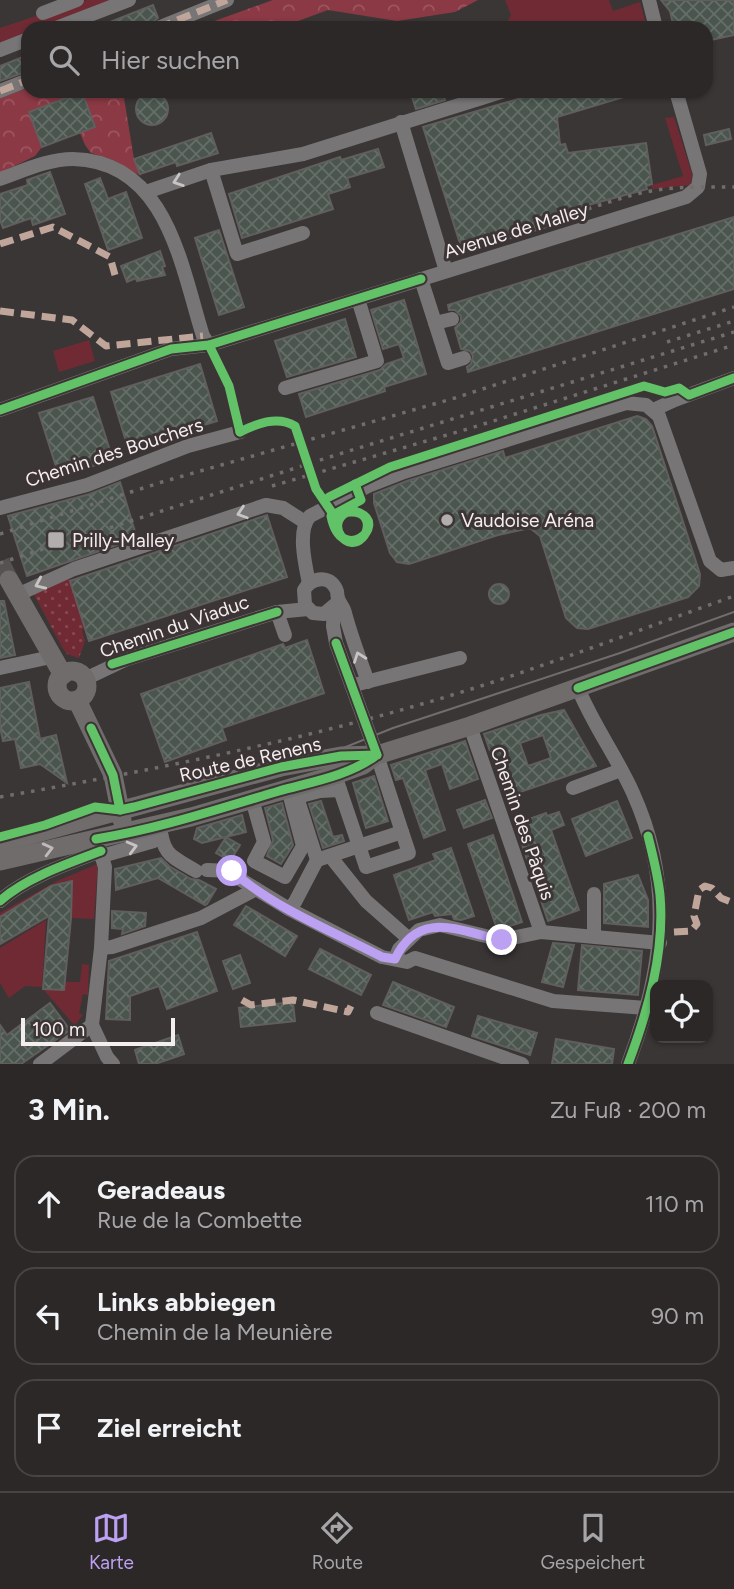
<!DOCTYPE html>
<html lang="de">
<head>
<meta charset="utf-8">
<style>
	:root { --surface:#2c2828; --page:#343030; --text:#f1f3f6; --muted:#a6a6a8; --line:#484445; --accent:#bca0f2 }
	body { margin:0; font-family:Figtree,sans-serif; background:var(--page); color:var(--text) }
	.controls { position:absolute; right:21px; bottom:21px; display:grid; overflow:hidden; border-radius:14px; box-shadow:0 2px 5px #0004 }
	.controls button { width:63px; height:63px; display:grid; place-items:center; padding:0; border:0; border-bottom:2px solid var(--line); background:var(--surface); color:var(--text); font:35px sans-serif }
	.scale { position:absolute; left:21px; bottom:18px; width:154px; box-sizing:border-box; padding-left:7px; border:4px solid #f4eeee; border-top:0; font-size:19px; line-height:24px; white-space:nowrap; color:#f4eeee; -webkit-text-stroke:5px #3d3435; paint-order:stroke }
	.stop { position:absolute; width:21px; height:21px; margin:-16px; border:5px solid #bca0f2; border-radius:50%; background:#fff }
	.stop.end { background:#bca0f2; border-color:#fff; box-shadow:0 2px 7px #0008 }
	.list { margin:0; padding:0; list-style:none }
	h2 { display:flex; justify-content:space-between; align-items:center; height:91px; margin:0; padding:0 28px; font-size:30px }
	h2 small { font-size:23px; font-weight:400; color:var(--muted) }
	.list li { display:grid; grid-template-columns:46px 1fr auto; gap:21px; align-items:center; box-sizing:border-box; height:98px; margin:0 14px 14px; padding:0 14px; border:2px solid var(--line); border-radius:21px }
	.list b { display:block; font-size:26px; white-space:nowrap }
	.list p { margin:0; font-size:23px; white-space:nowrap; color:var(--muted) }
	.list em { font-size:23px; font-style:normal; color:var(--muted) }
	.icon { flex:none; width:38px; height:38px; fill:none; stroke:currentColor; stroke-width:2; stroke-linecap:round; stroke-linejoin:round }
	.map { position:relative; flex:none; width:734px; height:1064px; overflow:hidden }
	.search { position:absolute; background:var(--surface); box-shadow:0 2px 5px #0004; left:21px; right:21px; top:21px; height:77px; display:flex; align-items:center; gap:18px; box-sizing:border-box; padding:0 24px; border-radius:21px; color:var(--muted); font-size:26px }
	.sheet { height:427px; background:var(--surface) }
	nav { display:flex; justify-content:space-around; align-items:center; box-sizing:border-box; height:98px; border-top:2px solid var(--line); background:var(--surface); font-size:19px; color:var(--muted) }
	nav a { display:grid; justify-items:center; gap:4px }
	nav .on { color:var(--accent) }
	.map>svg:first-child { display:block }
</style>
</head>
<body>
<div class="map">
<svg width="734" height="1064" viewBox="0 0 734 1064">
	<defs>
		<pattern id="forest-crowns" width="20" height="18" patternUnits="userSpaceOnUse" patternTransform="scale(1.75)"><rect width="20" height="18" fill="#8b3944"/><path d="M2 6a3 3 0 1 1 6 0M12 15a3 3 0 1 1 6 0" fill="none" stroke="#9c565f"/></pattern>
		<pattern id="park-dots" width="8" height="8" patternUnits="userSpaceOnUse" patternTransform="scale(1.75)"><rect width="8" height="8" fill="#702a34"/><path d="M2 2h.1M6 6h.1" fill="none" stroke="#854952" stroke-width="1.8" stroke-linecap="round"/></pattern>
		<pattern id="building-cross-hatch" width="8" height="8" patternUnits="userSpaceOnUse" patternTransform="scale(1.75)"><rect width="8" height="8" fill="#4a554e"/><path d="M0 0l8 8M0 8l8-8" fill="none" stroke="#656e68"/></pattern>
	</defs>
	<rect width="100%" height="100%" fill="#3b3636"/>
	<g fill="#702a34">
		<path d="M87 0H114L41 28H28V33L0 44V28L42 14 44 16Z"/>
		<path d="M505 0H609L613 11 640 2 647 28H504L511 15Z"/>
		<path d="M674 117 692 174 691 185 652 189V185L683 176 665 118Z"/>
		<path d="M89 340 95 361 59 372 53 351Z"/>
		<path d="M98 864 94 919 71 918 72 881H64L0 917V913L57 881Z"/>
		<path d="M46 920 42 987 25 986 9 998 0 983V948Z"/>
		<path d="M82 964 89 965 88 995 83 994 79 1013 83 1014 75 1026 43 989 65 982H80Z"/>
	</g>
	<g fill="url(#forest-crowns)">
		<path d="M273 0H478L455 12 397 21 328 10 279 28H195Z"/>
		<path d="M28 88V91H141L124 98 134 159 141 176 113 160 91 153 85 145 80 133 95 127 82 92 29 112 42 147 35 156 0 173V98Z"/>
	</g>
	<path fill="url(#park-dots)" d="M69 577 85 628 82 630 85 641 79 658 67 654 62 647 32 591Z"/>
	<g fill="url(#building-cross-hatch)" stroke="#605f5e" stroke-width="2" fill-rule="evenodd">
		<path d="M661 0H734V35L706 41V28H674L670 11Z"/>
		<path d="M153 5 158 18 149 25 140 28H95Z"/>
		<path d="M28 55V71L0 81V66Z"/>
		<path d="M410 91H442L445 100 416 109Z"/>
		<path d="M545 91H637V93L557 117 560 145 565 144 568 153 646 143 652 184 646 186 647 189 566 211 569 220 463 253 423 127Z"/>
		<path d="M82 92 95 127 42 147 29 112Z"/>
		<circle cx="152" cy="109" r="16"/>
		<path d="M729 129 731 139 706 145 704 135Z"/>
		<path d="M211 133 218 153 177 166 176 162 140 174 134 159Z"/>
		<path d="M378 149 384 167 347 178 350 187 328 194 333 209 242 238 229 194 340 157 341 160Z"/>
		<path d="M50 172 65 214 33 225 31 218 3 228 0 220V194L28 185 27 180Z"/>
		<path d="M100 178 108 199 126 192 142 238 108 250 85 184Z"/>
		<path d="M734 217V289L468 372 467 367 471 364 473 356 470 351 461 349 455 328 461 322V316L455 310H449L448 305Z"/>
		<path d="M219 230 244 307 219 315 195 238Z"/>
		<path d="M160 251 165 266 162 267 165 275 137 281 136 278 127 282 121 266Z"/>
		<path d="M404 300 426 374 384 387 385 391 306 417 299 394 380 370 386 364 404 358 399 344 383 349 371 310Z"/>
		<path d="M345 319 356 357 287 377 275 341Z"/>
		<path d="M200 364 217 421 128 448 111 392Z"/>
		<path d="M93 397 113 460 59 476 39 413Z"/>
		<path d="M637 416 646 419 652 426 700 574 699 586 688 597 588 629 577 628 566 618 540 536 530 528 498 535 409 564 397 562 390 553 374 503V494L407 481 503 451 505 458Z"/>
		<path d="M120 482 137 538 27 576 8 516 90 494Z"/>
		<path d="M267 515 287 577 89 641 70 581Z"/>
		<circle cx="499" cy="594" r="10"/>
		<path d="M0 601H4L15 655 0 658Z"/>
		<path d="M307 640 324 693 222 728 226 740 165 762 141 694 283 644 285 648Z"/>
		<path d="M29 682 40 739 56 735 67 783 40 764 21 768 15 739 3 741 0 727V688Z"/>
		<path d="M564 710 596 766 506 797 484 734 541 715ZM543 735 551 758 528 766 520 743Z"/>
		<path d="M465 741 478 779 450 789 442 764 425 770 445 830 424 838 403 778 396 780 391 765Z"/>
		<path d="M374 776 388 821 366 828 353 783Z"/>
		<path d="M485 800 492 818 464 828 457 810Z"/>
		<path d="M321 801 333 837 342 835 344 841 323 848 309 804Z"/>
		<path d="M617 801 632 838 586 856 572 819Z"/>
		<path d="M282 803 293 845 281 864 267 856 273 840 265 808Z"/>
		<path d="M559 812 564 825 551 830 579 910 548 921 515 824 546 813 547 816Z"/>
		<path d="M242 815 246 832 202 843 194 839 197 828Z"/>
		<path d="M493 835 522 922 500 929H497L468 844Z"/>
		<path d="M226 837 240 845 230 861 216 853Z"/>
		<path d="M451 848 474 916 461 920 454 919 452 914 435 916 433 912 409 920 394 875 436 860 433 854Z"/>
		<path d="M161 858 169 866 191 879 199 880 216 889 207 904 205 905 158 878 116 890 115 869Z"/>
		<path d="M638 875 648 900V927L604 923V884Z"/>
		<path d="M72 881 71 918 64 990 43 989 49 916 0 944V917L51 886Z"/>
		<path d="M246 906 297 936 285 956 234 925Z"/>
		<path d="M112 911 146 913 145 926 122 934 123 929 112 928Z"/>
		<path d="M197 932 217 991 167 1009 159 986 130 996V1020L106 1019 109 961Z"/>
		<path d="M553 943 574 945 563 987 542 982Z"/>
		<path d="M582 945 642 951 638 995 578 990Z"/>
		<path d="M320 949 371 975 361 995 309 969Z"/>
		<path d="M240 955 250 983 233 989 223 961Z"/>
		<path d="M393 982 454 1007 446 1027 383 1005Z"/>
		<path d="M293 1002 295 1021 241 1027 239 1008Z"/>
		<path d="M50 1003 70 1030 21 1064H0V1025L7 1035Z"/>
		<path d="M478 1016 537 1033 530 1055 472 1036Z"/>
		<path d="M178 1035 184 1054 155 1064H139L135 1050Z"/>
		<path d="M556 1039 614 1049 612 1064H552Z"/>
	</g>
	<g fill="none" stroke-linecap="round" stroke-linejoin="round">
		<path stroke="#575252" stroke-width="19" stroke-dasharray="19 10" stroke-linecap="butt" d="M0 562 9 580"/>
		<g stroke="#777575" stroke-width="14">
			<path d="M649 0 656 28"/>
			<path d="M43 13 77 0"/>
			<path d="M56 28 129 0"/>
			<path d="M158 28 227 0"/>
			<path d="M0 50 28 39"/>
			<path d="M0 91 28 80"/>
			<path d="M401 122 446 271"/>
			<path d="M0 179C23 171 48 159 73 159 167 161 181 266 203 336L209 345"/>
			<path d="M146 192 211 170"/>
			<path d="M303 233 237 254 211 170 303 154 504 91"/>
			<path d="M421 279 448 363 464 358"/>
			<path d="M435 323 452 319"/>
			<path d="M285 388 377 361 358 299"/>
			<path d="M0 410 171 349 209 345 686 197 698 187 700 174 676 91"/>
			<path d="M653 410 675 400 734 378"/>
			<path d="M0 508 87 485 188 446 240 432"/>
			<path d="M309 583C305 564 297 530 310 516L368 486 404 472 626 403 646 405 659 416 710 561 721 570 734 568"/>
			<path d="M17 595 74 569 266 505 283 508 305 522"/>
			<path d="M336 604 324 614 313 613 305 605 304 590C310 579 327 574 335 587 339 594 336 591 338 598 339 603 344 607 345 613 351 636 360 659 368 682"/>
			<path d="M334 608 333 626 336 643 377 755 402 832 359 846 335 775"/>
			<path d="M277 612 285 635"/>
			<path d="M0 668 51 657"/>
			<path d="M85 679 127 659 277 612 308 609"/>
			<path d="M358 684 460 658"/>
			<path d="M578 688C593 725 617 757 633 793 675 886 663 971 628 1064"/>
			<path d="M470 726 541 932"/>
			<path d="M573 788 621 770"/>
			<path d="M252 799 264 842 254 861 285 877 303 846 288 789"/>
			<path d="M160 825C163 856 171 856 196 871"/>
			<path d="M96 839 105 867 101 948 92 1025 107 1057 113 1064"/>
			<path d="M102 856 154 841 161 837"/>
			<path d="M330 856 366 901 409 939"/>
			<path d="M317 860 359 846 366 867 409 853 402 832"/>
			<path d="M207 870 232 871 243 881 289 909 382 957 407 962 415 958 553 1001 646 1008"/>
			<path d="M0 901C25 878 69 863 101 851"/>
			<path d="M289 909 295 902 317 860 297 797 320 791 340 790"/>
			<path d="M594 936V894"/>
			<path d="M101 948 112 947 201 918 256 889"/>
			<path d="M395 959 399 949 419 930 440 925 502 940 541 932 660 943"/>
			<path d="M377 1013 522 1064"/>
			<path d="M40 1064 92 1025"/>
		</g>
		<g stroke="#706c6c" stroke-width="19">
			<path d="M9 580 63 675"/>
			<circle cx="72" cy="686" r="15"/>
			<path d="M77 700 113 775 122 820"/>
			<path d="M0 843 281 767 341 756 377 755 470 726 734 632"/>
			<path d="M0 861 191 817 335 775 363 765 372 758"/>
		</g>
		<path stroke="#716d6d" stroke-width="2" d="M0 849 296 767 393 728 620 653 734 612"/>
		<g stroke="#716d6d" stroke-width="3.5" stroke-dasharray="3.5 7" stroke-linecap="butt">
			<path d="M568 215C592 208 616 199 641 193 672 186 703 187 734 187"/>
			<path d="M453 250 461 247"/>
			<path d="M667 342 734 321"/>
			<path d="M272 486 471 428 734 345"/>
			<path d="M0 534 162 482 455 398 734 307"/>
			<path d="M0 563 336 455 734 332"/>
			<path d="M0 797C148 771 295 742 439 699 539 669 636 631 734 596"/>
		</g>
		<g stroke="#c0a59a" stroke-width="7" stroke-dasharray="14 7" stroke-linecap="butt">
			<path d="M158 28 227 0"/>
			<path d="M0 91 28 80"/>
			<path d="M0 244 53 227 110 257 115 275"/>
			<path d="M0 311 72 320 106 346 203 336"/>
			<path d="M674 932 691 931 697 924 694 916 699 890 705 886 712 888 721 898 734 903"/>
			<path d="M242 1000 251 1005 293 1000 348 1012 351 1006"/>
		</g>
		<defs>
			<g id="cycleway">
				<path d="M209 345 229 386 240 432"/>
				<path d="M0 410 171 349 209 345 421 279"/>
				<path d="M240 432C256 424 277 415 295 426L316 489 333 514C344 513 363 507 367 522 368 528 366 534 362 538 348 553 327 527 344 514 349 511 354 510 360 513 388 526 341 566 331 516L361 500 355 484"/>
				<path d="M329 497 390 467 644 386 665 392 679 388 689 395 734 378"/>
				<path d="M336 643 377 755"/>
				<path d="M112 664 277 612"/>
				<path d="M578 688 734 632"/>
				<path d="M91 728 113 775 120 810"/>
				<path d="M0 837 45 825 95 807 120 810 134 807 281 767 341 756 377 755"/>
				<path d="M96 839C158 829 218 809 279 791 311 782 347 776 374 757"/>
				<path d="M0 901C25 878 69 863 101 851"/>
				<path d="M628 1064C648 1011 665 952 660 895 658 875 653 856 648 836"/>
			</g>
		</defs>
		<use href="#cycleway" stroke="#3d3435" stroke-width="13"/>
		<use href="#cycleway" stroke="#61c268" stroke-width="9"/>
	</g>
	<defs><path id="oneway-chevron" d="M-2-3.5L2.5 0L-2 3.5" fill="none" stroke-width="1.6" stroke-linecap="round" stroke-linejoin="round" transform="scale(1.75)"/></defs>
	<g stroke="#c8c4c4">
		<use href="#oneway-chevron" transform="translate(178 181) rotate(161)"/>
		<use href="#oneway-chevron" transform="translate(242 513) rotate(162)"/>
		<use href="#oneway-chevron" transform="translate(40 584) rotate(156)"/>
		<use href="#oneway-chevron" transform="translate(359 657) rotate(-110)"/>
		<use href="#oneway-chevron" transform="translate(132 847) rotate(-15)"/>
	</g>
	<use stroke="#bfbaba" href="#oneway-chevron" transform="translate(48 849) rotate(-14)"/>
	<g fill="none" stroke-linecap="round" stroke-linejoin="round">
		<path stroke="#bca0f2" stroke-width="9" d="M232 871C274 908 332 931 382 957L395 959C419 908 461 932 502 940"/>
	</g>
	<g fill="#b3aeae" stroke="#3d3435" stroke-width="2.5">
		<circle cx="447" cy="520" r="7"/>
		<rect x="47" y="531" width="18" height="18" rx="3.5"/>
	</g>
	<g text-anchor="middle" stroke-width="6" stroke-linejoin="round" paint-order="stroke">
		<g font-size="19" fill="#f4eeee" stroke="#3d3435">
			<text transform="translate(516 230) rotate(-17)" y="7">Avenue de Malley</text>
			<text transform="translate(114 452) rotate(-18)" y="7">Chemin des Bouchers</text>
			<text transform="translate(174 626) rotate(-19)" y="7">Chemin du Viaduc</text>
			<text transform="translate(250 759) rotate(-13)" y="7">Route de Renens</text>
			<text transform="translate(523 823) rotate(71)" y="7">Chemin des Pâquis</text>
		</g>
		<g font-size="19" fill="#f4eeee" stroke="#3d3435" text-anchor="start">
			<text x="461" y="527">Vaudoise Aréna</text>
			<text x="72" y="547">Prilly-Malley</text>
		</g>
	</g>
</svg>
<div class="controls">
<button><svg class="icon" aria-label="locate" viewBox="0 0 24 24"><circle cx="12" cy="12" r="6"/><path d="M12 2v4M12 18v4M2 12h4M18 12h4"/></svg></button>
</div>
<div class="scale">100 m</div>
<div class="stop" style="left:232px;top:871px"></div>
<div class="stop end" style="left:502px;top:940px"></div>
<div class="search"><svg class="icon" aria-label="search" viewBox="0 0 24 24"><circle cx="10" cy="10" r="6"/><path d="M15 15l6 6"/></svg>Hier suchen</div>
</div>
<section class="sheet">
<h2>3 Min.<small>Zu Fuß · 200 m</small></h2>
<ul class="list">
<li><svg class="icon" aria-label="ahead" viewBox="0 0 24 24"><path d="M12 20V5M6 11l6-6 6 6"/></svg><div><b>Geradeaus</b><p>Rue de la Combette</p></div><em>110 m</em></li>
<li><svg class="icon" aria-label="left" viewBox="0 0 24 24"><path d="M17 20v-9H6M10 6l-5 5 5 5"/></svg><div><b>Links abbiegen</b><p>Chemin de la Meunière</p></div><em>90 m</em></li>
<li><svg class="icon" aria-label="arrive" viewBox="0 0 24 24"><path d="M6 21V4h12l-3 4 3 4H6"/></svg><div><b>Ziel erreicht</b></div></li>
</ul>
</section>
<nav>
<a class="on"><svg class="icon" aria-label="map" viewBox="0 0 24 24"><path d="M3 6l6-2 6 2 6-2v14l-6 2-6-2-6 2zM9 4v14M15 6v14"/></svg>Karte</a>
<a><svg class="icon" aria-label="directions" viewBox="0 0 24 24"><path d="M12 3l9 9-9 9-9-9zM9 14v-3h6M13 9l2 2-2 2"/></svg>Route</a>
<a><svg class="icon" aria-label="saved" viewBox="0 0 24 24"><path d="M7 4h10v16l-5-4-5 4z"/></svg>Gespeichert</a>
</nav>
</body>
</html>
